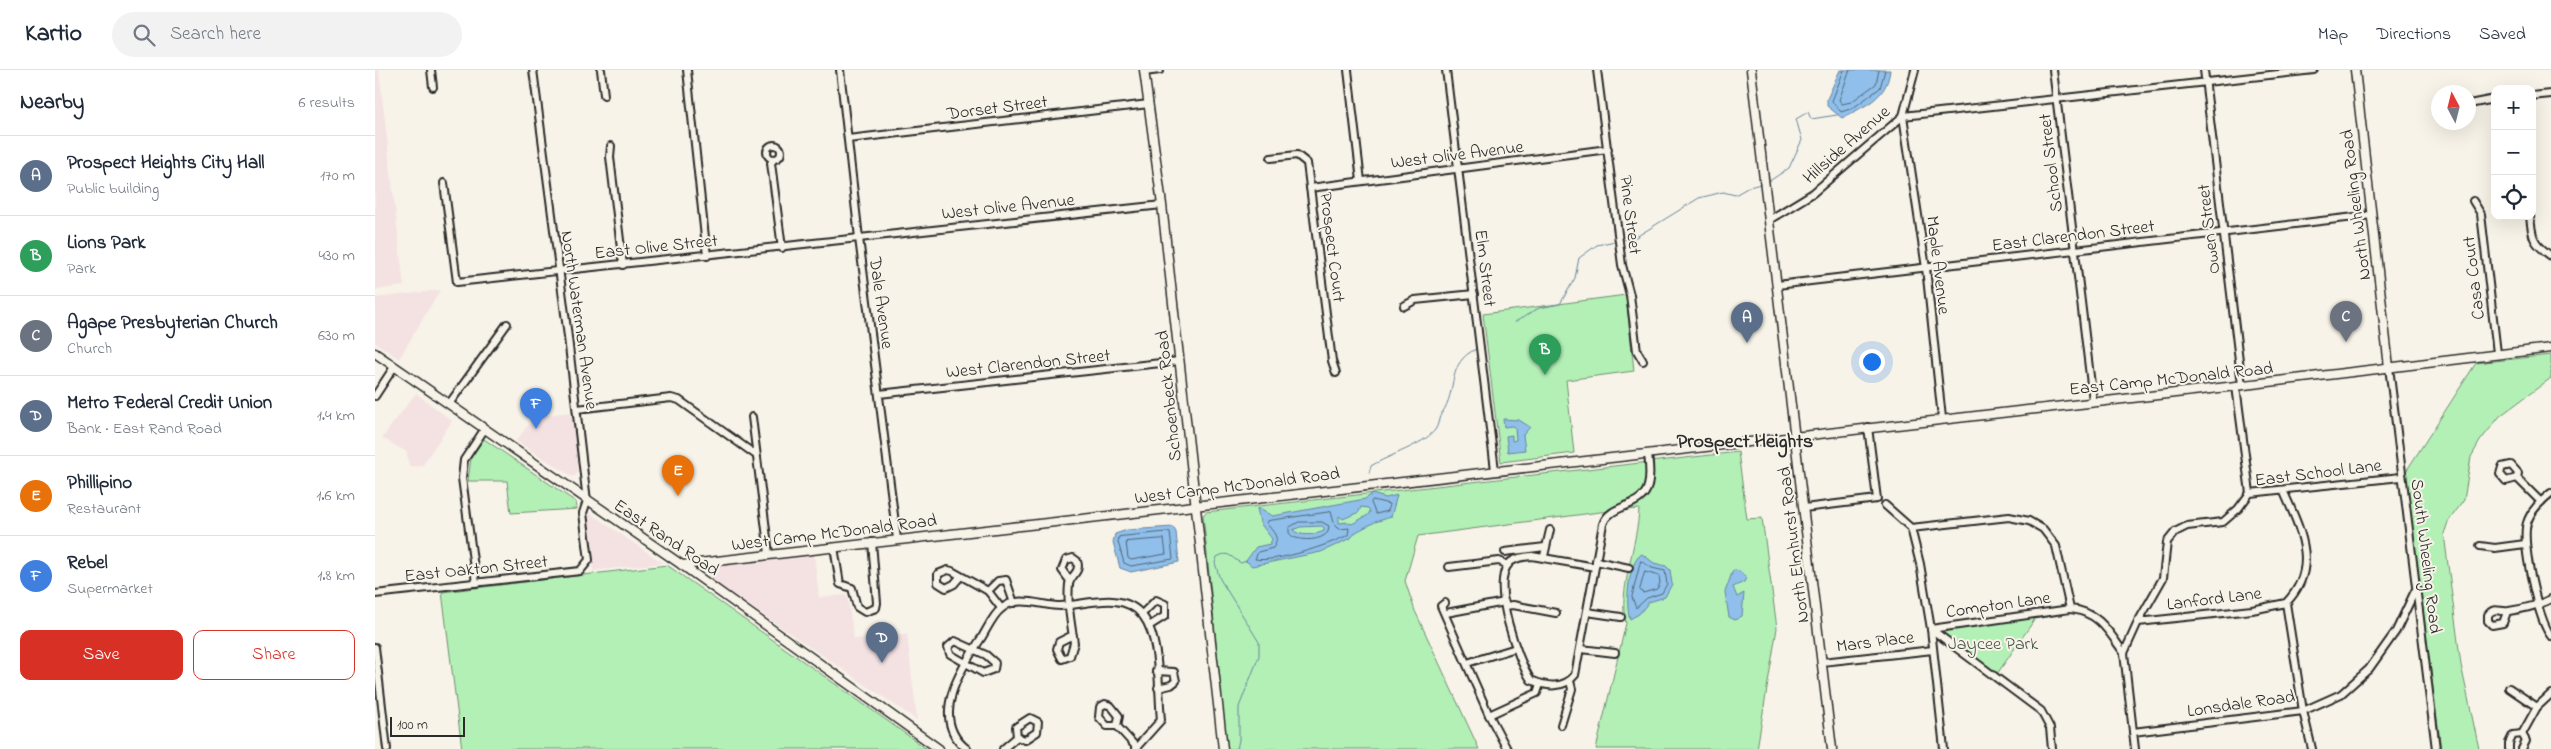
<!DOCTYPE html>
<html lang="en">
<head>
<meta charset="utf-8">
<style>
	:root { --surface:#fff; --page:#f2f2f3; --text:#1f2937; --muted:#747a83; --line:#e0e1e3; --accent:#d93025 }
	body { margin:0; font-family:"Indie Flower",sans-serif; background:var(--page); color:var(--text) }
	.controls { position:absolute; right:15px; top:15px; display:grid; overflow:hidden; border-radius:10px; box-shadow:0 5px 20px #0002 }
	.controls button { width:45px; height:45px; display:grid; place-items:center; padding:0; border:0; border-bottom:1px solid var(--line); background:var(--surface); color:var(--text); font:25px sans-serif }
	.compass { position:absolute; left:2056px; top:15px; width:45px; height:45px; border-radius:50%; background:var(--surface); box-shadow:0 5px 20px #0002; rotate:353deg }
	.scale { position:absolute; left:15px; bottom:12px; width:75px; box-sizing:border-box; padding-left:5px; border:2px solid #2b2b2b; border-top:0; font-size:14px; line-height:18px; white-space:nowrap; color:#2b2b2b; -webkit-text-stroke:4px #f7f3e8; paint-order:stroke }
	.you { position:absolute; left:1496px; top:291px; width:18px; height:18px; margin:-12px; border:4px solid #fff; border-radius:50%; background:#1a73e8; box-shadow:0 0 0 8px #1a73e833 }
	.badge { display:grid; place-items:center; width:32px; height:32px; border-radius:50%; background:var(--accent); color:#fff; font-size:16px; font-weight:700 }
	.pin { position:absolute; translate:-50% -41px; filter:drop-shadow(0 1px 2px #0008) }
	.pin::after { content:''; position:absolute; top:26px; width:18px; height:15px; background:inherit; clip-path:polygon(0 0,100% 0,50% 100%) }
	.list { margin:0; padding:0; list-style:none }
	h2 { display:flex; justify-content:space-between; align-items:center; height:65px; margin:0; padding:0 20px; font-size:21px }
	h2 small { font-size:16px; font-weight:400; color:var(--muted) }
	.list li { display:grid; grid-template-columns:32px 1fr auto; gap:15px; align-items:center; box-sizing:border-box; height:80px; padding:0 20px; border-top:1px solid var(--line) }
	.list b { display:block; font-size:19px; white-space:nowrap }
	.list p { margin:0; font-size:16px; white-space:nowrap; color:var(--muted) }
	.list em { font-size:16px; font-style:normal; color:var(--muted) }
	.actions { display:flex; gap:10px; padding:15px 20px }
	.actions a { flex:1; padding:11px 0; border:1px solid var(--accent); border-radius:10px; text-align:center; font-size:18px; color:var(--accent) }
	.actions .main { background:var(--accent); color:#fff }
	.icon { flex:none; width:28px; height:28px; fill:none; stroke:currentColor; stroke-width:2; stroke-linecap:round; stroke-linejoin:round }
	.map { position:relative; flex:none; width:2176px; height:679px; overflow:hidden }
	header { display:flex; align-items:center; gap:30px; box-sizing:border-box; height:70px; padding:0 25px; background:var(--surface); border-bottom:1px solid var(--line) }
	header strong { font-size:24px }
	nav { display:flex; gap:28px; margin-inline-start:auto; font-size:18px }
	.search { width:350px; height:45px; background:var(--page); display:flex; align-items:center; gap:12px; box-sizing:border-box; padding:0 18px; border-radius:28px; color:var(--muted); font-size:19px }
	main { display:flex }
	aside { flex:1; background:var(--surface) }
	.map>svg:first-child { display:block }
</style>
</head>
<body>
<header>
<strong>Kartio</strong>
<div class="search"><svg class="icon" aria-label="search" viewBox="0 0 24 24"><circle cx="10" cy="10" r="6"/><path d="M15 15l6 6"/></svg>Search here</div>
<nav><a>Map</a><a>Directions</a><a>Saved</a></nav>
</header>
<main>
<aside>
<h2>Nearby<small>6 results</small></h2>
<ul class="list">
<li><span class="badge" style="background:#5c6f8a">A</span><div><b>Prospect Heights City Hall</b><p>Public building</p></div><em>170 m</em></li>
<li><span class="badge" style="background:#2e9e5b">B</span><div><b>Lions Park</b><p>Park</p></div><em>430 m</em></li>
<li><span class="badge" style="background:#6b7280">C</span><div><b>Agape Presbyterian Church</b><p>Church</p></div><em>630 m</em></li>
<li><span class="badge" style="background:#5c6f8a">D</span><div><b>Metro Federal Credit Union</b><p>Bank · East Rand Road</p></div><em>1.4 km</em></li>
<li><span class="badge" style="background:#e8710a">E</span><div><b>Phillipino</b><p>Restaurant</p></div><em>1.6 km</em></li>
<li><span class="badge" style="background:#3f7fe0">F</span><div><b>Rebel</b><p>Supermarket</p></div><em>1.8 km</em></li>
</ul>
<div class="actions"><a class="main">Save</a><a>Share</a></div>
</aside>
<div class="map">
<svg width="2176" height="679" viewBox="0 0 2176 679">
	<rect width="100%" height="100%" fill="#f7f3e8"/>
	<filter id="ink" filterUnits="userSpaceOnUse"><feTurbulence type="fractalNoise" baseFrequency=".02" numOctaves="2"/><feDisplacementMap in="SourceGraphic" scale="10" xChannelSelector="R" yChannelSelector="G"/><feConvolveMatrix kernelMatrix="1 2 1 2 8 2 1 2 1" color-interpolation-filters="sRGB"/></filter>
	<g filter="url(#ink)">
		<g fill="#f4e2e3">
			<path d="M0 0H4L29 216 0 220Z"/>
			<path d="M65 220 24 289 0 272V228Z"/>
			<path d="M41 323 77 351 47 396 34 397 32 382 7 368Z"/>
			<path d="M198 342 203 380 202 404 198 407 141 371 160 346Z"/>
			<path d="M212 441 288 493 218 501Z"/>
			<path d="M439 484 444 527 472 525 479 569 532 564 542 650 335 509 334 504 335 499 339 497Z"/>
		</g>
		<g fill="#b3f0b6" stroke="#6f8e70">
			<path d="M1251 225 1259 301 1191 310 1199 383 1126 392 1108 244Z"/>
			<path d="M2176 285V308L2125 346 2105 371 2096 387 2089 430 2073 452 2069 464 2086 595 2104 679H2066L2030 403 2101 293Z"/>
			<path d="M109 369 201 432 202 439 136 443 132 411H93L96 388Z"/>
			<path d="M1363 382 1372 449 1387 448 1402 558 1382 679H1221L1251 553C1242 524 1263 473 1264 439L1225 442 1043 466 1030 511 1040 541 1104 679H852L828 445 831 442Z"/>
			<path d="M292 495 552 679H87L67 522Z"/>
			<path d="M1662 546 1622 604 1566 561V560Z"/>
		</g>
		<g fill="#8fbfea" stroke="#67849e" fill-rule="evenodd">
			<path d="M1465 0H1515C1512 29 1489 36 1467 48L1452 36V29Z"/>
			<path d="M1128 349 1144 350 1155 357 1148 365 1150 380 1133 382 1131 366 1137 365V371L1141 370 1140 358 1137 356 1129 357Z"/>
			<path d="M997 424 1011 428 1022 425 1016 447 1000 452 981 462 976 468 946 482 877 496 871 491 881 477 895 474 897 469 885 453 882 438 898 446 990 429ZM986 437 993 438 995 441 993 445 977 454 973 452 964 453V446L968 449 984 442ZM947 456 949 458V461C940 465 925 467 918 460L925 457Z"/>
			<path d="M798 457 801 462 804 492 756 502 745 498 738 472 740 464 752 460Z"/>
			<path d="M1267 484 1279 493 1291 496 1295 500 1297 514 1290 527 1274 532 1264 544 1255 549C1250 535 1253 491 1267 484Z"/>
			<path d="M1358 500 1365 501 1371 508 1369 512 1358 517 1362 527 1369 523 1367 546 1360 550 1354 547 1350 522Z"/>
		</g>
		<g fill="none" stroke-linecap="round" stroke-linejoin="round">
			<g stroke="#536677" stroke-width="1">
				<path d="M1469 0 1457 31 1466 42 1478 38 1505 18 1510 0"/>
				<path d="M1475 0 1464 30 1467 34 1476 32 1501 14 1504 0"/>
				<path d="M998 430 1014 434 1013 441 1001 444 996 433Z"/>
				<path d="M956 442 960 456 965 459 974 458 973 465C954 475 900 493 880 489L883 482 898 478C906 468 898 462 892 454L893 451Z"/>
				<path d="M924 452H947L954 456 953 462C946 471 928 471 918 467L914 463V458Z"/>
				<path d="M795 462 798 489 756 496 749 493 743 472 744 467Z"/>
				<path d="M789 469 791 484 756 490 753 488 751 472Z"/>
				<path d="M1266 491 1277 498 1290 501 1292 514 1287 523 1272 528 1261 538 1257 527Z"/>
				<path d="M1270 502 1284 506 1285 513 1282 519 1268 523 1265 520Z"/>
			</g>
			<g stroke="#67849e" stroke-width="1">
				<path d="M1393 112 1414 98 1427 70 1421 49 1433 42 1436 49 1462 45"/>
				<path d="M1248 170 1261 167 1324 128 1348 122 1360 125 1374 117 1386 114"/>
				<path d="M1140 252 1164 238 1185 234 1200 208 1204 188 1222 175 1240 171"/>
				<path d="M994 403 996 396C1014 385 1048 375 1060 360 1064 355 1063 347 1067 343 1083 320 1071 293 1101 279"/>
				<path d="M862 679 864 670V637L884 586V572L845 509 840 493 842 487C854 480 856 488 866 493L871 491"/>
			</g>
			<defs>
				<g id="minor">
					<path d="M56 0 58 17"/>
					<path d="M226 0 229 25"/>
					<path d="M312 0 332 186"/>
					<path d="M465 0 484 168 522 469"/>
					<path d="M973 0 986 111"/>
					<path d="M1071 0 1120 400"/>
					<path d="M1222 0 1247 195 1255 225 1262 281 1268 291"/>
					<path d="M1678 0 1718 331"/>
					<path d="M1829 0 1867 315"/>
					<path d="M769 2 785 0"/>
					<path d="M2157 26 2176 24"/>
					<path d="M2094 34 2120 29"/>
					<path d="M473 69 774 34"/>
					<circle cx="399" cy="82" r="7"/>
					<path d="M236 76 235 87 248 195"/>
					<path d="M896 88 922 85 932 93 957 291 961 303"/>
					<path d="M399 89 396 93 407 178"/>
					<path d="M69 113 82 212 787 135"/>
					<path d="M935 118 1233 79"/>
					<path d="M2098 131 2106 144 2122 283"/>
					<path d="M2155 146C2157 168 2158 173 2176 186"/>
					<path d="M1394 150 1438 123 1528 46 1540 0"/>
					<path d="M1402 215 1997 145"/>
					<path d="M1029 236 1040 230 1099 224"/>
					<path d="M2014 297 2061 679"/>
					<path d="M1861 316 1875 423"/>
					<path d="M504 324 804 291"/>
					<path d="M0 326 19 297"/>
					<path d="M74 334 132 254"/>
					<path d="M202 339 296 328 304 330 381 385"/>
					<path d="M377 347 394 484"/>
					<path d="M1567 348 1551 198 1528 46 1939 0"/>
					<path d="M2142 408 2143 403 2136 395 2127 397 2125 404 2131 411 2142 408 2166 432"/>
					<path d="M2176 423C2166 431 2156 440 2152 453 2146 472 2163 550 2176 566"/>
					<path d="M1510 435 1536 458 1634 447 1654 451 1668 459 1681 476 1695 539C1723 541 1734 562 1749 583"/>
					<path d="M1429 438 1502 429 1493 357"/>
					<path d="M1536 458 1545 494 1556 559 1569 679"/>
					<path d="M2105 476 2120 478 2150 474"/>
					<path d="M459 477 465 514 477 518 482 537 490 542 501 538 502 533 497 472"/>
					<path d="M1130 482 1170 477"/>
					<path d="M1169 486 1175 460"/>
					<path d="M1221 491 1254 498"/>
					<path d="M1074 497 1124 491 1133 495"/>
					<path d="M1220 497 1157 486C1148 487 1137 488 1132 496 1118 519 1142 589 1156 610 1171 617 1189 619 1200 605L1228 454C1235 433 1267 439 1273 416 1276 405 1274 394 1273 384"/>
					<path d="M585 507 579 514 571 518 563 513V504L573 500 577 501 613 521 626 538"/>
					<path d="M695 511 687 500 691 490 698 488 702 491C706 503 696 504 694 514 692 533 696 554 699 573L695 586 687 589 682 579 684 572 698 565"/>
					<path d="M101 513 87 408 89 390 109 360"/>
					<path d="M613 521 623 511 631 510 639 533"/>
					<path d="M0 524 205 501 214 490 208 443 212 431 192 259 158 0"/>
					<path d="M1070 533 1066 536 1114 645 1132 679"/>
					<path d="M1911 533 1928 641 1937 679"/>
					<path d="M1130 536 1138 535 1181 543"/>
					<path d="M1212 542 1246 547"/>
					<path d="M2132 542 2128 553 2117 555 2113 551V545C2119 536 2126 543 2134 541 2147 539 2164 535 2176 529"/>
					<path d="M1071 543 1130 532"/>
					<path d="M767 544 781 530 790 534V546L774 556"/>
					<path d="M1763 552 1877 540 1911 533C1946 497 1925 459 1908 420"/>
					<path d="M1556 559 1666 641 1675 658 1677 679"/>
					<path d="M1556 559 1695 539"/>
					<path d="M580 571 611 585 620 593 619 599 608 603 575 584 573 577Z"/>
					<path d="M0 577 12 679"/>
					<path d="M1206 579 1240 583"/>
					<path d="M1447 592 1558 580"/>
					<path d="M1092 593 1141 578"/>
					<path d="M781 601 799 602 801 611 796 615 783 618"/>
					<path d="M2134 618 2162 637"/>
					<path d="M730 634 736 636 744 646 742 656H732L724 647 725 637Z"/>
					<path d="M1114 645 1162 623 1165 614"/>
					<path d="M655 648 663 652 662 662 650 670 642 667 641 657Z"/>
					<path d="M1186 655 1197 619 1195 611"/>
					<path d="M742 656 762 678"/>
					<path d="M1758 662 1928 641 1966 624 1994 599 2021 561 2040 521"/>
					<path d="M2147 664 2162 637 2176 624"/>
					<path d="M2147 664 2151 671 2147 679"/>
					<path d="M592 679C553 649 586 598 607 567 612 559 618 545 626 539 642 524 667 536 685 536 712 535 748 520 768 546 786 569 783 622 786 650L760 679"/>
					<path d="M628 679 642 667"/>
					<path d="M1760 679 1749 583 1763 552 1788 508 1792 472 1800 462 1812 456 1848 452 1863 439 1875 423 2026 407"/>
					<path d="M2134 679V673L2138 665 2147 664"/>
				</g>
				<g id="major">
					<path d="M769 0 787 135 848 679"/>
					<path d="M1376 0 1457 679"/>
					<path d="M1980 0 2014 297"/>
					<path d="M0 283 307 495 564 679"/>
					<path d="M307 495 1861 316 2176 278"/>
				</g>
			</defs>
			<use href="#minor" stroke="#2b2b2b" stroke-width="10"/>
			<use href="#major" stroke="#2b2b2b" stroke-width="11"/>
			<use href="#minor" stroke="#f7f3e8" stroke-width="6"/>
			<use href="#major" stroke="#f7f3e8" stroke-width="8"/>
		</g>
	</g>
	<g text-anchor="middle" stroke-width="4" stroke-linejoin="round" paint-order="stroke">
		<g font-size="18" fill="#2b2b2b" stroke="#f7f3e8">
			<text transform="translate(622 37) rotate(-7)" y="6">Dorset Street</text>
			<text transform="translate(1471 74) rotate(-41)" y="6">Hillside Avenue</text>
			<text transform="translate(1082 84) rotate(-7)" y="6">West Olive Avenue</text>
			<text transform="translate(1675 93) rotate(-97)" y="6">School Street</text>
			<text transform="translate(1980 135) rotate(-97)" y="6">North Wheeling Road</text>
			<text transform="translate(633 136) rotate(-6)" y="6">West Olive Avenue</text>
			<text transform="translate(1256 145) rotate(83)" y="6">Pine Street</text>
			<text transform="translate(1833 159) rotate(-97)" y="6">Owen Street</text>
			<text transform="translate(1698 165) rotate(-7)" y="6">East Clarendon Street</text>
			<text transform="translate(281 176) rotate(-6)" y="6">East Olive Street</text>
			<text transform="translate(958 177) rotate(83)" y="6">Prospect Court</text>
			<text transform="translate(1564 195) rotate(83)" y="6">Maple Avenue</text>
			<text transform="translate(1111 198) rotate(83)" y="6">Elm Street</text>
			<text transform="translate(2098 208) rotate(-97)" y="6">Casa Court</text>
			<text transform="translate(507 233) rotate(82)" y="6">Dale Avenue</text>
			<text transform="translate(205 250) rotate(82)" y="6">North Waterman Avenue</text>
			<text transform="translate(653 293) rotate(-6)" y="6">West Clarendon Street</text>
			<text transform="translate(1796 308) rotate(-6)" y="6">East Camp McDonald Road</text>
			<text transform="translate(793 326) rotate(-96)" y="6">Schoenbeck Road</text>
			<text transform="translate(1943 402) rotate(-7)" y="6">East School Lane</text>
			<text transform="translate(862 415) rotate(-7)" y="6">West Camp McDonald Road</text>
			<text transform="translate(459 462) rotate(-7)" y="6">West Camp McDonald Road</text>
			<text transform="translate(292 467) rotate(34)" y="6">East Rand Road</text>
			<text transform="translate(1418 475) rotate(-97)" y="6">North Elmhurst Road</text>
			<text transform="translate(2052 486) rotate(83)" y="6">South Wheeling Road</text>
			<text transform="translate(101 498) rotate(-6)" y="6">East Oakton Street</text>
			<text transform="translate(1839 528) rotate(-7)" y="6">Lanford Lane</text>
			<text transform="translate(1623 534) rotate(-8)" y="6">Compton Lane</text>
			<text transform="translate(1500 571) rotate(-7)" y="6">Mars Place</text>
			<text transform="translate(1866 633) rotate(-8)" y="6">Lonsdale Road</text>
		</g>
		<g font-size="18" fill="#465247" stroke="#f7f3e8">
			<text x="1618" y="579">Jaycee Park</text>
		</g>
		<g font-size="20" font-weight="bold" fill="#2b2b2b" stroke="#f7f3e8">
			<text x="1370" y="377">Prospect Heights</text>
		</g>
	</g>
</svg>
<div class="controls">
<button>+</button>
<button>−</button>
<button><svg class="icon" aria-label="locate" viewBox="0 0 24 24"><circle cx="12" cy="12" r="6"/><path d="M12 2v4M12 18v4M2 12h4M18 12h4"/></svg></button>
</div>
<svg class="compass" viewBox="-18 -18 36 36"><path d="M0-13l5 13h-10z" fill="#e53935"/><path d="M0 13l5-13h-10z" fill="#747a83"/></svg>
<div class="scale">100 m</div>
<div class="you"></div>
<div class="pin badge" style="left:1372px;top:273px;background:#5c6f8a">A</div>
<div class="pin badge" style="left:1170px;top:305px;background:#2e9e5b">B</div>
<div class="pin badge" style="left:1971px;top:272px;background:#6b7280">C</div>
<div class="pin badge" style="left:507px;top:593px;background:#5c6f8a">D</div>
<div class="pin badge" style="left:303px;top:426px;background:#e8710a">E</div>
<div class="pin badge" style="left:161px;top:359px;background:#3f7fe0">F</div>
</div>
</main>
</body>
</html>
